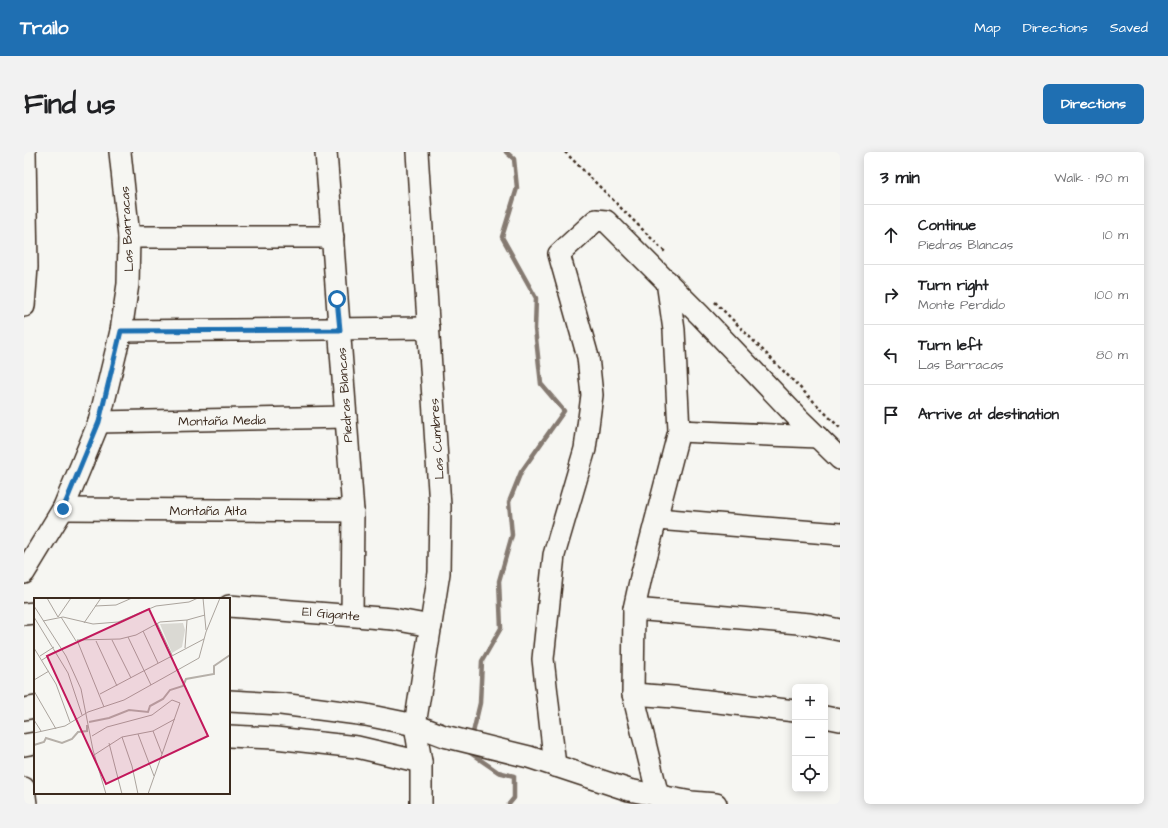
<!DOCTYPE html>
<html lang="en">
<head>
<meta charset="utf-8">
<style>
	:root { --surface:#fff; --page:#f2f2f2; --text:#202124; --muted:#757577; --line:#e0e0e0; --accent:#1f6fb2 }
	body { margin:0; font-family:"Architects Daughter",sans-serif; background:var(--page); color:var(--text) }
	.controls { position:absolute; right:12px; bottom:12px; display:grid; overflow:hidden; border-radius:6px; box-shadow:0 2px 10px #0003 }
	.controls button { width:36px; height:36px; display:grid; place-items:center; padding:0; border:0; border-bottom:1px solid var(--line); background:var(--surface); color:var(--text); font:20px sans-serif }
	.stop { position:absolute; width:12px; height:12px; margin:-9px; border:3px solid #1f6fb2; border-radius:50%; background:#fff }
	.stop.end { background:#1f6fb2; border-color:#fff; box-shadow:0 1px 4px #0008 }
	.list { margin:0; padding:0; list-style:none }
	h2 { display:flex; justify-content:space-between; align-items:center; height:52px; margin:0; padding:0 16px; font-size:17px }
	h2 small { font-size:13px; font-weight:400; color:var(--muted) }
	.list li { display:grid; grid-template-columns:26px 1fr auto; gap:12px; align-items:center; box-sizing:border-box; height:60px; padding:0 16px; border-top:1px solid var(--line) }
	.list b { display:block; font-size:15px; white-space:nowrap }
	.list p { margin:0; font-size:13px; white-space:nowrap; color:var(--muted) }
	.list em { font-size:13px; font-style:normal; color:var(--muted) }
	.icon { flex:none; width:22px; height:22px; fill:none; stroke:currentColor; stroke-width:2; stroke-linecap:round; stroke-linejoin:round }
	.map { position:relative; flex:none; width:816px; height:652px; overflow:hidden; border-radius:6px }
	header { display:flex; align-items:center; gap:24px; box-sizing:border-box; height:56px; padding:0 20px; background:var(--accent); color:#fff }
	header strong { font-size:19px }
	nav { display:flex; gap:22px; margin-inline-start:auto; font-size:14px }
	.intro { display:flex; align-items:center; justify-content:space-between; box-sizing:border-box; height:96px; padding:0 24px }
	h1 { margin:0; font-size:28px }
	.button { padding:10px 18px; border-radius:6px; background:var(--accent); color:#fff; font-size:14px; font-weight:700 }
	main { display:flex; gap:24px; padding:0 24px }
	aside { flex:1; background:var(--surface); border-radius:6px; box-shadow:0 2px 10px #0003 }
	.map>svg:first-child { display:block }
</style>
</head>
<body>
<header>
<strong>Trailo</strong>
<nav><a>Map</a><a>Directions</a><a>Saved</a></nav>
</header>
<div class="intro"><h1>Find us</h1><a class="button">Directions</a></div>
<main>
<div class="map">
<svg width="816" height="652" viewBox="0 0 816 652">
	<rect width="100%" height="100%" fill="#f6f6f2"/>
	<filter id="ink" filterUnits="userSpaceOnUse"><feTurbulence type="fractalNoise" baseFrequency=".025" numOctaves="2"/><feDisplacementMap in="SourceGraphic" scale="8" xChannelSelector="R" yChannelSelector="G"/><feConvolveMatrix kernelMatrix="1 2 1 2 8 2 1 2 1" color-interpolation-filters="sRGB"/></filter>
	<g filter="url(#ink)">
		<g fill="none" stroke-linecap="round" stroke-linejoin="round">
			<g stroke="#857a71" stroke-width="4.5">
				<path d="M448 585 456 551 458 509 477 476 475 429 488 383 485 350 497 320 540 259 517 232 511 177 512 146 478 85 493 36 490 7 482 0"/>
				<path d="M445 598V600L474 620 490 624V646L485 652"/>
			</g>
			<defs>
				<g id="minor">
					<path d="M302 0 329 359 328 463"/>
					<path d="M393 0 416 354 415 421 391 573 397 610V652"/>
					<path d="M105 85H309"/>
					<path d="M0 154 3 115 1 0"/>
					<path d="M97 179 405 176"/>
					<path d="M75 270 322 265"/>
					<path d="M655 279 794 285"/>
					<path d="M39 357 329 359"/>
					<path d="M633 367 816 382"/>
					<path d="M0 421 39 357 59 309 75 270 97 179 104 132 105 85 96 0"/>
					<path d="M205 454 369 467 407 474"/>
					<path d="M610 457 786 472 816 478"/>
					<path d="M0 462 11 461"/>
					<path d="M609 542 650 545 771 559"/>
					<path d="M205 549 257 552 342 563 391 573 420 584 505 605 605 638 667 650 692 652"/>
					<path d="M0 557 11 555"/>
					<path d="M801 565 816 568"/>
					<path d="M205 584 251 586 333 595 397 610"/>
					<path d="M0 593 11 591"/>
					<path d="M531 614 519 507 530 403 561 297 568 243 564 205 535 102 572 68 582 69 676 163 774 266 816 307"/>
					<path d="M0 636 2 652"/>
					<path d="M634 644 609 542 610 457 617 425 655 279 650 178 643 129"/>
				</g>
			</defs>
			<use href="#minor" stroke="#3b2a1e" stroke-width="24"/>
			<g stroke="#3b2a1e" stroke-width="2.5" stroke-dasharray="3 3" stroke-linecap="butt">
				<path d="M541 0 642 101"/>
				<path d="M691 150 816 276"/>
			</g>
			<use href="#minor" stroke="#f6f6f2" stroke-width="21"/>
		</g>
	</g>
	<g fill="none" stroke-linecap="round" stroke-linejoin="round" filter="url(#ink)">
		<path stroke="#1f6fb2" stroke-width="5" d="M39 357 75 270 97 179 316 178 313 147"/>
	</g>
	<g text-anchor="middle" stroke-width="3" stroke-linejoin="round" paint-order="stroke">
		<g font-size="13" fill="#3b2a1e" stroke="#f6f6f2">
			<text transform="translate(102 77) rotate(-93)" y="5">Las Barracas</text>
			<text transform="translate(320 243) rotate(-94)" y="5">Piedras Blancas</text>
			<text transform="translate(198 268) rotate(-1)" y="5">Montaña Media</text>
			<text transform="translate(412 287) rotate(-94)" y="5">Las Cumbres</text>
			<text x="184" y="363">Montaña Alta</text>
			<text transform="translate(307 461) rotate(5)" y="5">El Gigante</text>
		</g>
	</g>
	<g transform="translate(10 446)">
		<rect width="196" height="196" fill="#f6f6f2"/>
		<path d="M149 25 151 32 148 49 138 55 126 26Z" fill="#dad9d3"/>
		<path fill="none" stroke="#b6b0a9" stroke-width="2" d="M55 124 75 120 95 112 114 114 116 108 129 101 136 92 149 88 152 81 180 76V68L196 57M0 147 10 144 12 140 28 145 38 141 44 134 53 133V127"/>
		<path fill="none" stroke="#aba49d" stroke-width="1" d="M13 0 24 19 37 0M169 0 172 32M0 8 32 58 47 91 59 152 72 196M61 8 82 7 98 0M0 19 34 75 48 117M27 19 42 43M9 23 29 19 59 26 84 24 122 8 155 4 164 0M50 25 67 0M123 25 138 57M109 33 124 65M94 39 117 87M78 42 97 80M62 43 83 88M0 50 22 86 36 124M151 50 153 22M6 58 20 49M8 62 22 53M0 82 15 73M0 93 22 131M66 96 170 41M70 109 43 42 86 41 102 37 126 24 153 22 171 17M0 122 7 133M119 133 128 156M0 135 31 128 54 114 90 102 165 60 172 34 186 0M104 136 120 178M58 138 73 129 118 117 138 102 146 105 114 196M88 139 98 168 104 196M75 145 88 196M60 157 88 139 119 133 141 121"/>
		<path fill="#c2185b" fill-opacity="0.15" stroke="#c2185b" stroke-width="2" d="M115 11 174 138 72 186 13 58Z"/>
		<rect width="196" height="196" fill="none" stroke="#3b2a1e" stroke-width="2"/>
	</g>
</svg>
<div class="controls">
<button>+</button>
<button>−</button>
<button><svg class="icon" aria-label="locate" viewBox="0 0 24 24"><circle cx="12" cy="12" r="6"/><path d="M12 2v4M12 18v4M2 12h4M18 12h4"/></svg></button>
</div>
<div class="stop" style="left:313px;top:147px"></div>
<div class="stop end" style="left:39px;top:357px"></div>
</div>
<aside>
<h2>3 min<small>Walk · 190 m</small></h2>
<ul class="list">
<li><svg class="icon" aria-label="ahead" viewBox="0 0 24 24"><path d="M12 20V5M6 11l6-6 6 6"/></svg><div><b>Continue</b><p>Piedras Blancas</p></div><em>10 m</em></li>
<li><svg class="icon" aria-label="right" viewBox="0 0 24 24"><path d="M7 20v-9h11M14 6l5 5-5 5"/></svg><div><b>Turn right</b><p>Monte Perdido</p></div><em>100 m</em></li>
<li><svg class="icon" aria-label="left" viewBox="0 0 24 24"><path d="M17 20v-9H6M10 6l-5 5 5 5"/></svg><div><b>Turn left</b><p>Las Barracas</p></div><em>80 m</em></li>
<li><svg class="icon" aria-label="arrive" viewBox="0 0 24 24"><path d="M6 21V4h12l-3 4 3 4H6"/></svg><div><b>Arrive at destination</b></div></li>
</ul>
</aside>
</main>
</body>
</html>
